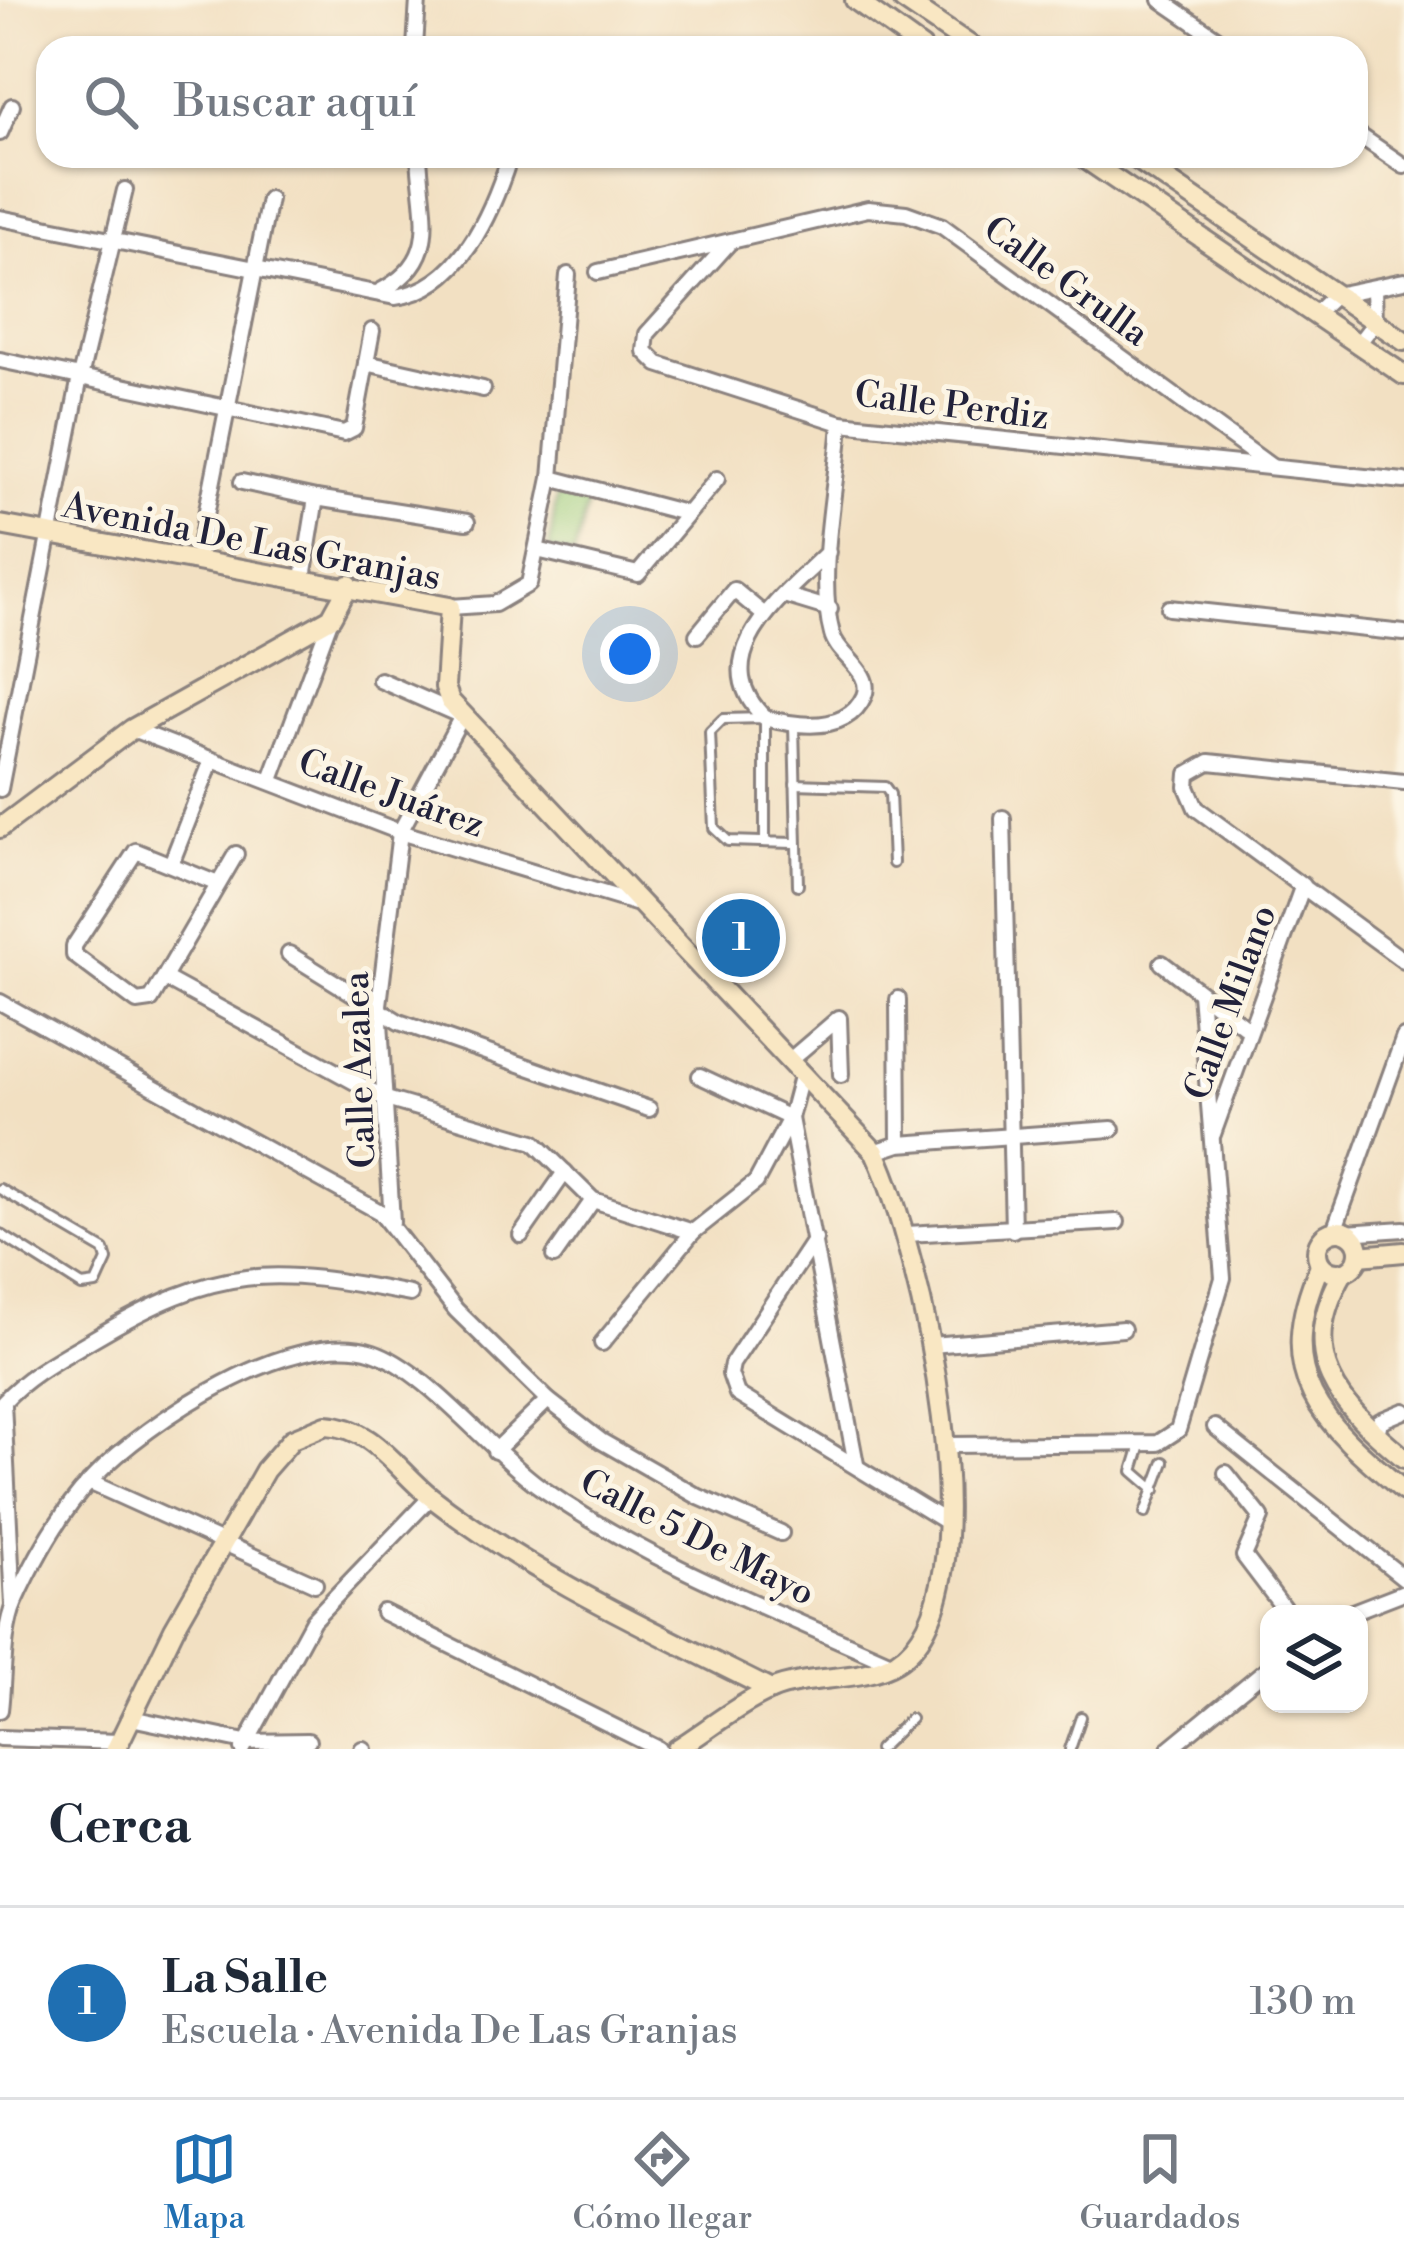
<!DOCTYPE html>
<html lang="es">
<head>
<meta charset="utf-8">
<style>
	:root { --surface:#fff; --page:#f6f6f7; --text:#1f2937; --muted:#747a83; --line:#e0e1e3; --accent:#1f6fb2 }
	body { margin:0; font-family:"Libre Bodoni",serif; background:var(--page); color:var(--text) }
	.controls { position:absolute; right:36px; bottom:36px; display:grid; overflow:hidden; border-radius:24px; box-shadow:0 3px 9px #0004 }
	.controls button { width:108px; height:108px; display:grid; place-items:center; padding:0; border:0; border-bottom:3px solid var(--line); background:var(--surface); color:var(--text); font:60px sans-serif }
	.you { position:absolute; left:630px; top:654px; width:42px; height:42px; margin:-30px; border:9px solid #fff; border-radius:50%; background:#1a73e8; box-shadow:0 0 0 18px #1a73e833 }
	.badge { display:grid; place-items:center; width:78px; height:78px; border-radius:50%; background:var(--accent); color:#fff; font-size:39px; font-weight:700 }
	.pin { position:absolute; translate:-50% -50%; border:6px solid #fff; box-shadow:0 3px 12px #0006 }
	.list { margin:0; padding:0; list-style:none }
	h2 { display:flex; justify-content:space-between; align-items:center; height:156px; margin:0; padding:0 48px; font-size:51px }
	h2 small { font-size:39px; font-weight:400; color:var(--muted) }
	.list li { display:grid; grid-template-columns:78px 1fr auto; gap:36px; align-items:center; box-sizing:border-box; height:192px; padding:0 48px; border-top:3px solid var(--line) }
	.list b { display:block; font-size:45px; white-space:nowrap }
	.list p { margin:0; font-size:39px; white-space:nowrap; color:var(--muted) }
	.list em { font-size:39px; font-style:normal; color:var(--muted) }
	.icon { flex:none; width:66px; height:66px; fill:none; stroke:currentColor; stroke-width:2; stroke-linecap:round; stroke-linejoin:round }
	.map { position:relative; flex:none; width:1404px; height:1749px; overflow:hidden }
	.search { position:absolute; background:var(--surface); box-shadow:0 3px 9px #0004; left:36px; right:36px; top:36px; height:132px; display:flex; align-items:center; gap:30px; box-sizing:border-box; padding:0 42px; border-radius:36px; color:var(--muted); font-size:45px }
	.sheet { height:348px; background:var(--surface) }
	nav { display:flex; justify-content:space-around; align-items:center; box-sizing:border-box; height:168px; border-top:3px solid var(--line); background:var(--surface); font-size:33px; color:var(--muted) }
	nav a { display:grid; justify-items:center; gap:6px }
	nav .on { color:var(--accent) }
	.map>svg:first-child { display:block }
</style>
</head>
<body>
<div class="map">
<svg width="1404" height="1749" viewBox="0 0 1404 1749">
	<rect width="100%" height="100%" fill="#fcf5e5"/>
	<filter id="ink" filterUnits="userSpaceOnUse"><feTurbulence type="fractalNoise" baseFrequency=".00833" numOctaves="2"/><feDisplacementMap in="SourceGraphic" scale="24" xChannelSelector="R" yChannelSelector="G"/><feConvolveMatrix kernelMatrix="1 2 1 2 8 2 1 2 1" color-interpolation-filters="sRGB"/></filter>
	<filter id="wash" filterUnits="userSpaceOnUse"><feTurbulence type="fractalNoise" baseFrequency=".004" numOctaves="4" result="noise"/><feDisplacementMap in="SourceGraphic" scale="48" xChannelSelector="R" yChannelSelector="G"/><feGaussianBlur stdDeviation="2.7" result="paint"/><feColorMatrix in="noise" values="0 0 0 0 0 0 0 0 0 0 0 0 0 0 0 0 0 1.4 0 .05"/><feComposite in="paint" operator="in"/></filter>
	<g filter="url(#wash)">
		<rect width="100%" height="100%" fill="#f2e0c2"/>
		<path fill="#9ccd7d" stroke="#5f785c" stroke-width="3" d="M557 494 588 502 574 555 549 549Z"/>
	</g>
	<g filter="url(#ink)">
		<g fill="none" stroke-linecap="round" stroke-linejoin="round">
			<defs>
				<g id="lane">
					<path d="M794 725 798 885"/>
					<path d="M795 784 885 787 890 794 893 863"/>
					<path d="M765 841V718L723 719 710 732 714 828 728 841 794 843"/>
					<path d="M0 1189 104 1250 107 1260 96 1284 82 1286 0 1234"/>
					<path d="M1141 1445 1133 1471 1155 1490"/>
					<path d="M1145 1513 1164 1462"/>
					<path d="M879 1749 910 1719"/>
					<path d="M1070 1749 1081 1717"/>
				</g>
				<g id="street">
					<path d="M1161 0 1231 48"/>
					<path d="M415 48 418 0"/>
					<path d="M0 133 12 106"/>
					<path d="M1356 133 1404 166"/>
					<path d="M0 218 395 297C460 289 492 213 510 156"/>
					<path d="M728 244 647 334 645 351 658 364 841 423 1404 481"/>
					<path d="M598 272 868 209 906 213 942 226 1272 467"/>
					<path d="M377 293C443 260 422 218 419 156"/>
					<path d="M1315 314 1335 295 1404 281"/>
					<path d="M1358 344 1375 322 1374 288"/>
					<path d="M0 360 344 433 354 428 372 331"/>
					<path d="M366 363 483 389"/>
					<path d="M551 478 685 513"/>
					<path d="M242 482 316 498"/>
					<path d="M537 550 638 574 717 479"/>
					<path d="M828 552C786 594 700 656 765 718 796 726 847 734 864 696 874 672 837 655 832 634 816 574 837 485 841 423"/>
					<path d="M197 560 269 199"/>
					<path d="M303 578 316 498 467 522"/>
					<path d="M784 595 830 609"/>
					<path d="M450 607 495 604 529 584 551 478 568 275"/>
					<path d="M1169 608 1404 633"/>
					<path d="M697 635 734 590 762 613"/>
					<path d="M380 680 462 716 400 832 379 1005 392 1222"/>
					<path d="M132 729 400 832 635 903"/>
					<path d="M271 780 331 618"/>
					<path d="M1404 782 1209 762 1188 774 1187 787 1196 808 1404 961"/>
					<path d="M0 789 80 377 125 190"/>
					<path d="M1003 818 1013 1230"/>
					<path d="M171 864 212 760"/>
					<path d="M218 884 136 851 74 946V955L137 1002 151 1000 236 854"/>
					<path d="M289 954 399 1022 649 1109"/>
					<path d="M1162 963 1249 1030"/>
					<path d="M164 978 386 1099 534 1142 593 1200 693 1232"/>
					<path d="M898 999 899 1144"/>
					<path d="M0 1002 380 1212 456 1310 548 1400 601 1441 699 1497 781 1533"/>
					<path d="M790 1060 839 1018 841 1075"/>
					<path d="M700 1076 790 1118 856 1464"/>
					<path d="M1213 1134 1303 885"/>
					<path d="M875 1152 899 1144 1112 1129"/>
					<path d="M1334 1231 1404 1037"/>
					<path d="M1346 1233 1404 1229"/>
					<path d="M907 1234 1117 1222"/>
					<path d="M521 1235 565 1172"/>
					<path d="M815 1239 732 1364 730 1374 737 1394 948 1523"/>
					<path d="M554 1256 593 1200"/>
					<path d="M602 1343 693 1232 756 1182 790 1118 802 1073"/>
					<path d="M931 1345 1123 1329"/>
					<path d="M1215 1427 1404 1578"/>
					<path d="M1377 1435 1380 1421 1404 1411"/>
					<path d="M948 1445 1158 1443 1178 1430 1223 1278 1200 993"/>
					<path d="M495 1451 548 1400"/>
					<path d="M1226 1473 1261 1517 1244 1556 1288 1614"/>
					<path d="M89 1482 315 1584"/>
					<path d="M13 1606 3 1402C29 1374 61 1358 93 1339 218 1264 271 1266 410 1294"/>
					<path d="M383 1612 659 1749"/>
					<path d="M1347 1614 1404 1592"/>
					<path d="M0 1710C4 1677 2 1631 15 1602 34 1560 61 1511 93 1478 147 1421 293 1326 373 1352 427 1370 492 1454 543 1489 650 1563 775 1611 893 1664"/>
					<path d="M131 1718 245 1742 308 1741"/>
					<path d="M0 1738 119 1742"/>
					<path d="M243 1749 313 1620 431 1497"/>
					<path d="M362 1749H364"/>
					<path d="M1169 1749 1269 1667"/>
				</g>
				<g id="secondary">
					<path d="M855 0 922 48"/>
					<path d="M903 0 974 48"/>
					<path d="M1081 156 1404 375"/>
					<path d="M1132 156 1404 341"/>
					<path d="M0 525 450 607 445 687 450 701 875 1152C918 1244 1003 1596 896 1662 862 1683 808 1674 771 1690 739 1704 707 1730 677 1749"/>
					<path d="M0 828 132 729 331 618 349 585"/>
					<circle cx="1338" cy="1252" r="21"/>
					<path d="M1359 1256 1404 1252"/>
					<path d="M1320 1265C1271 1377 1321 1422 1404 1491"/>
					<path d="M1343 1273C1294 1358 1339 1404 1404 1458"/>
					<path d="M116 1749 174 1629 265 1470 292 1439 326 1425C373 1427 397 1470 431 1497 533 1576 656 1632 771 1690"/>
				</g>
			</defs>
			<use href="#lane" stroke="#8a817e" stroke-width="14"/>
			<use href="#street" stroke="#8a817e" stroke-width="20"/>
			<use href="#secondary" stroke="#8a817e" stroke-width="24"/>
			<use href="#lane" stroke="#fff" stroke-width="8"/>
			<use href="#street" stroke="#fff" stroke-width="14"/>
			<use href="#secondary" stroke="#f9e7c3" stroke-width="18"/>
		</g>
	</g>
	<g text-anchor="middle" stroke-width="10" stroke-linejoin="round" paint-order="stroke">
		<g font-size="36" fill="#22223b" stroke="#fcf5e5">
			<text transform="translate(1067 280) rotate(36)" y="13">Calle Grulla</text>
			<text transform="translate(952 404) rotate(7)" y="13">Calle Perdiz</text>
			<text transform="translate(252 540) rotate(11)" y="13">Avenida De Las Granjas</text>
			<text transform="translate(392 792) rotate(20)" y="13">Calle Juárez</text>
			<text transform="translate(1229 1002) rotate(-70)" y="13">Calle Milano</text>
			<text transform="translate(358 1070) rotate(-92)" y="13">Calle Azalea</text>
			<text transform="translate(698 1536) rotate(27)" y="13">Calle 5 De Mayo</text>
		</g>
	</g>
</svg>
<div class="controls">
<button><svg class="icon" aria-label="layers" viewBox="0 0 24 24"><path d="M12 4l9 5-9 5-9-5zM3 14l9 5 9-5"/></svg></button>
</div>
<div class="you"></div>
<div class="pin badge" style="left:741px;top:938px">1</div>
<div class="search"><svg class="icon" aria-label="search" viewBox="0 0 24 24"><circle cx="10" cy="10" r="6"/><path d="M15 15l6 6"/></svg>Buscar aquí</div>
</div>
<section class="sheet">
<h2>Cerca<small></small></h2>
<ul class="list">
<li><span class="badge">1</span><div><b>La Salle</b><p>Escuela · Avenida De Las Granjas</p></div><em>130 m</em></li>
</ul>
</section>
<nav>
<a class="on"><svg class="icon" aria-label="map" viewBox="0 0 24 24"><path d="M3 6l6-2 6 2 6-2v14l-6 2-6-2-6 2zM9 4v14M15 6v14"/></svg>Mapa</a>
<a><svg class="icon" aria-label="directions" viewBox="0 0 24 24"><path d="M12 3l9 9-9 9-9-9zM9 14v-3h6M13 9l2 2-2 2"/></svg>Cómo llegar</a>
<a><svg class="icon" aria-label="saved" viewBox="0 0 24 24"><path d="M7 4h10v16l-5-4-5 4z"/></svg>Guardados</a>
</nav>
</body>
</html>
